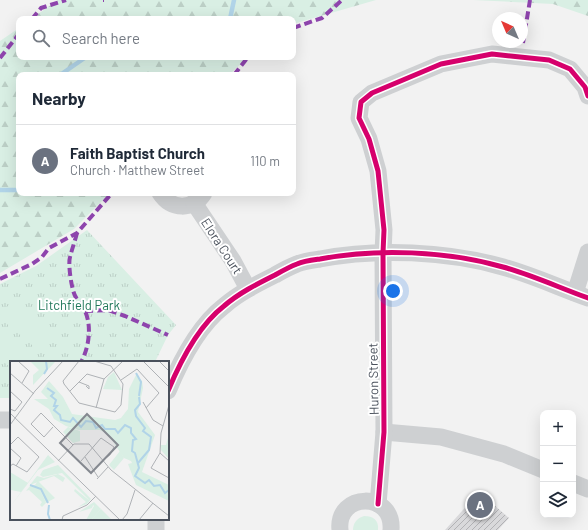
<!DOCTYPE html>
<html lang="en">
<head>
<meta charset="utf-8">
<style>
	:root { --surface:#fff; --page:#f6f6f7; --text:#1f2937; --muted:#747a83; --line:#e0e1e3; --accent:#858990 }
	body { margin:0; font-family:Barlow,sans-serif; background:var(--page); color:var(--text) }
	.controls { position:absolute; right:12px; bottom:12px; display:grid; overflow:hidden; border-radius:8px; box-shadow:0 4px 16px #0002 }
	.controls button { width:36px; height:36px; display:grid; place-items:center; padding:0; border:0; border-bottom:1px solid var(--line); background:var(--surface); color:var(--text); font:20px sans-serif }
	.compass { position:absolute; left:492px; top:12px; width:36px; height:36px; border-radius:50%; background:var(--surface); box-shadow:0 4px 16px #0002; rotate:316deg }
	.you { position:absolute; left:393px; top:291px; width:14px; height:14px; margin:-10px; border:3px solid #fff; border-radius:50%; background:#1a73e8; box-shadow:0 0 0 6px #1a73e833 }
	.badge { display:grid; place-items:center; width:26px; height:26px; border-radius:50%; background:var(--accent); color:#fff; font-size:13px; font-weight:700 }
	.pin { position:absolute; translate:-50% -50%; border:2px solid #fff; box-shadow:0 1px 4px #0006 }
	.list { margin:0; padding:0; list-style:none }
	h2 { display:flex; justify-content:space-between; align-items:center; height:52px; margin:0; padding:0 16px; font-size:17px }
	h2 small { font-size:13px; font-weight:400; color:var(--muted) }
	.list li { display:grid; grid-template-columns:26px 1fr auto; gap:12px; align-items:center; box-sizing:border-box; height:72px; padding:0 16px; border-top:1px solid var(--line) }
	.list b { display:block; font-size:15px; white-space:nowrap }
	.list p { margin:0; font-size:13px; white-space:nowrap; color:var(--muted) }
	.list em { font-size:13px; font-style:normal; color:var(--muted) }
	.icon { flex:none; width:22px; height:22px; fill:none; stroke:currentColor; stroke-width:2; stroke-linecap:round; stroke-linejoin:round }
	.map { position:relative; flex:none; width:588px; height:530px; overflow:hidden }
	.search { position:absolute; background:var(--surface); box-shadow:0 4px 16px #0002; left:16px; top:16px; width:280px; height:44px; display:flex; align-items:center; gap:10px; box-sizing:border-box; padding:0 14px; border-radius:8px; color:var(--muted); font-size:15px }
	.panel { position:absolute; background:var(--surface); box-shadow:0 4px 16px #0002; left:16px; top:72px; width:280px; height:124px; border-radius:8px }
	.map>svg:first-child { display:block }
</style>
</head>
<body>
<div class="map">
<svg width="588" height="530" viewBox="0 0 588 530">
	<defs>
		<pattern id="forest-firs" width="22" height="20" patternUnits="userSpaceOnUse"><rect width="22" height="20" fill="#d9efe4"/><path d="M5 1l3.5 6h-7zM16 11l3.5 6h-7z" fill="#bccfc6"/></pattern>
		<pattern id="park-tufts" width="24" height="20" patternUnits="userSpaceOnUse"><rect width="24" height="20" fill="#d9efe4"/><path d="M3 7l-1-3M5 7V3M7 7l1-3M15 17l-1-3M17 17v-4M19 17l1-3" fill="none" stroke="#bccfc6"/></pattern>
		<pattern id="building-hatch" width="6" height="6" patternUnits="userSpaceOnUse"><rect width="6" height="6" fill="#d9d9db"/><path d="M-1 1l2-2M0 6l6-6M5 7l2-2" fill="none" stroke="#b2b2b5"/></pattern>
	</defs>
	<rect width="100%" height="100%" fill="#f2f2f2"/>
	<g fill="url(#forest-firs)">
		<path d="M58 0H376L293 24V19H31Z"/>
		<path d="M473 0H588V16L553 4Z"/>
		<path d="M19 28V57H248L229 75H19V193H110L74 229 0 273V41Z"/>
	</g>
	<path fill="url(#park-tufts)" d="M87 230 176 325 168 335 155 362H11V398H0V284L36 266Z"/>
	<g fill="#d9efe4">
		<path d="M14 299 53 332 38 350 0 318V315Z"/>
		<path d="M0 328 33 356 28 362H11V368L0 359Z"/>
		<path d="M364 516C373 516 379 520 378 530H353C353 523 357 518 364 516Z"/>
	</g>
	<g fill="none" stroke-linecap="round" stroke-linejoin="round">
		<g stroke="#b1d4e8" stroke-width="4.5">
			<path d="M230 19 234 0"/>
			<path d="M60 75 86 57"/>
			<path d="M0 190H19"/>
		</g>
	</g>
	<path fill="url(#building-hatch)" d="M479 492 509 518 498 530H445Z"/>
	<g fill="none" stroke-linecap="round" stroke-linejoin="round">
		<g stroke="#ced0d2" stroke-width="17">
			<path d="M160 193C171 210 193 211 204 193"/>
			<path d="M194 203 233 261 248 289"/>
			<path d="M575 293 588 252"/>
			<path d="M168 391C180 362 198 326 224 306 239 293 257 284 275 275 282 271 289 267 297 264 304 261 313 260 320 259 377 248 447 251 503 267 532 275 560 288 588 298"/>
			<path d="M0 420H11"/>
			<path d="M384 432 441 437 504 454 543 470"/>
			<path d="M573 483 588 489"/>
			<path d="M378 504 384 432 383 253 384 230 378 171 369 139 359 118 361 102 372 93 441 64 492 54 549 60 570 69 585 87 588 96"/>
			<path d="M156 519V530"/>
			<path d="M340 530C336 492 394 491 391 530"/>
		</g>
		<g stroke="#8e44ad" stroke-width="4" stroke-dasharray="8 4" stroke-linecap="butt">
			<path d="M103 0H104"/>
			<path d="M32 19 41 8 66 0"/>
			<path d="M293 28 322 18 342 0"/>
			<path d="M523 43 530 0"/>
			<path d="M0 58 19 34"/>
			<path d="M234 75 248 57"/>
			<path d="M77 233C75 241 72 249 70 257 68 264 71 283 73 290 75 299 81 304 85 311 92 326 89 348 81 362"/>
			<path d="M0 279 32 264 42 257 49 248 77 233 112 193"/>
			<path d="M85 311 108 310 125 316 168 335"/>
		</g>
		<defs>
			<g id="cycleway">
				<path d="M168 391C180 362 198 326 224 306 239 293 257 284 275 275 282 271 289 267 297 264 304 261 313 260 320 259 377 248 447 251 503 267 532 275 560 288 588 298"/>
				<path d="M378 504 384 432 383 253 384 230 378 171 369 139 359 118 361 102 372 93 441 64 492 54 549 60 570 69 585 87 588 96"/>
			</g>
		</defs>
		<use href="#cycleway" stroke="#fff" stroke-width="8"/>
		<use href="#cycleway" stroke="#d6006c" stroke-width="5"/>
	</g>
	<g text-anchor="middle" stroke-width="4" stroke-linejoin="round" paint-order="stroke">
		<g font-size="13" fill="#4a515c" stroke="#fff">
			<text transform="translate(222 246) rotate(57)" y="5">Elora Court</text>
			<text transform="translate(373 379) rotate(-91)" y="5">Huron Street</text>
		</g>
		<g font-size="13" fill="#20785a" stroke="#fff">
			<text x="79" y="310">Litchfield Park</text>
		</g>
	</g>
	<g transform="translate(10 361)">
		<rect width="159" height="159" fill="#f2f2f2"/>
		<path d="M38 94 45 101 28 109 0 146ZM48 104 81 138 77 143 68 146 76 141 64 130 65 128 80 140 52 112 33 116 30 114 33 109ZM48 113 55 117 53 121 44 115 20 124 27 115 34 117ZM20 125 30 128 36 142 32 146 30 144 32 141 19 129 16 130ZM84 141 91 148 81 159H76L84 145 83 144 82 147 69 151Z" fill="#d9efe4"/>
		<path d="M20 0H44L45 1 23 24V14L29 9ZM126 14 132 20 133 27 128 51 145 74 132 111 159 124V140L126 124 118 103 122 102 121 100 114 97 98 73 90 69H69L56 65 44 58 39 48 24 38H38L31 31 39 20 53 36 62 53 105 59 111 57 118 48 119 28ZM28 120 45 137 36 142 30 128 20 125 25 124ZM91 148 102 159H81Z" fill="#d9efe4"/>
		<path d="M104 11 112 29 93 28 98 16ZM58 66 70 70V80L63 82 53 71ZM159 73V98L151 89 150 84H156ZM110 90 114 97 104 109 99 104ZM0 111 18 122 11 131 1 129Z" fill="#d9efe4"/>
		<path fill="none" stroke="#b1d4e8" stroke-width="2" d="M126 12 131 21 129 35M34 13 37 8 36 0M37 27 44 32 41 35 46 39 44 45H47L44 49 50 54 51 59 60 61 63 57 71 66 76 60 83 61 86 67 92 64 95 68H105L108 72 115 64 121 67V72L126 78 123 79 122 90 125 92 129 107 125 115 135 122 139 119 144 125 150 124 155 132 159 129M128 102 139 89 141 76 133 70 135 67 126 55 125 49 130 43 129 36M20 124 31 128 38 142M39 144 38 153 40 159"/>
		<path fill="none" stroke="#afb2b6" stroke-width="1" d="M8 0 19 10 12 22M69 0 53 20 54 23 69 42 105 51 111 44 113 23 101 5 84 0M133 0 159 26M149 0 159 10M0 12 24 33M111 19 127 8 149 32 136 47M69 21 79 25V28L76 25M0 30 12 41 5 50 0 48M60 30 77 13 94 18M133 41 143 59 153 65M86 47 94 18 113 0M0 52 110 159M0 64 25 30 53 0M43 66 34 76 21 63 31 52 63 84M0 84 8 76 29 96 17 111 3 103 0 105M0 87 11 97 6 105M150 92 151 72 159 44M150 92 141 107 159 117M150 92 159 100M75 96 88 116M48 100 64 83H79L101 109 159 155M71 100 91 77 104 86 100 94 93 99M87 118 98 106M52 159 53 155 77 144 86 135M112 159 117 153 125 129M129 159 143 142"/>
		<path fill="#858990" fill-opacity="0.15" stroke="#858990" stroke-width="2" d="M77 53 108 84 81 112 50 82Z"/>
		<rect width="159" height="159" fill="none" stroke="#4a515c" stroke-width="2"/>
	</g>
</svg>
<div class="controls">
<button>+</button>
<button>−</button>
<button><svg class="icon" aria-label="layers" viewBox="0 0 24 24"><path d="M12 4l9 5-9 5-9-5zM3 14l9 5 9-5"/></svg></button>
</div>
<svg class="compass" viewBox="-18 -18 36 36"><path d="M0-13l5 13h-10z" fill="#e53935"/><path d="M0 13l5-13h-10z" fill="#747a83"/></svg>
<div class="you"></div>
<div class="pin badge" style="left:480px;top:505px;background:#6b7280">A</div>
<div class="search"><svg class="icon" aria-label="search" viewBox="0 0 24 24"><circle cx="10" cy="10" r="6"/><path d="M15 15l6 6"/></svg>Search here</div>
<section class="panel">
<h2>Nearby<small></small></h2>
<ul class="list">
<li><span class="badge" style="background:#6b7280">A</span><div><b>Faith Baptist Church</b><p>Church · Matthew Street</p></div><em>110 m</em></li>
</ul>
</section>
</div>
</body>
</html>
